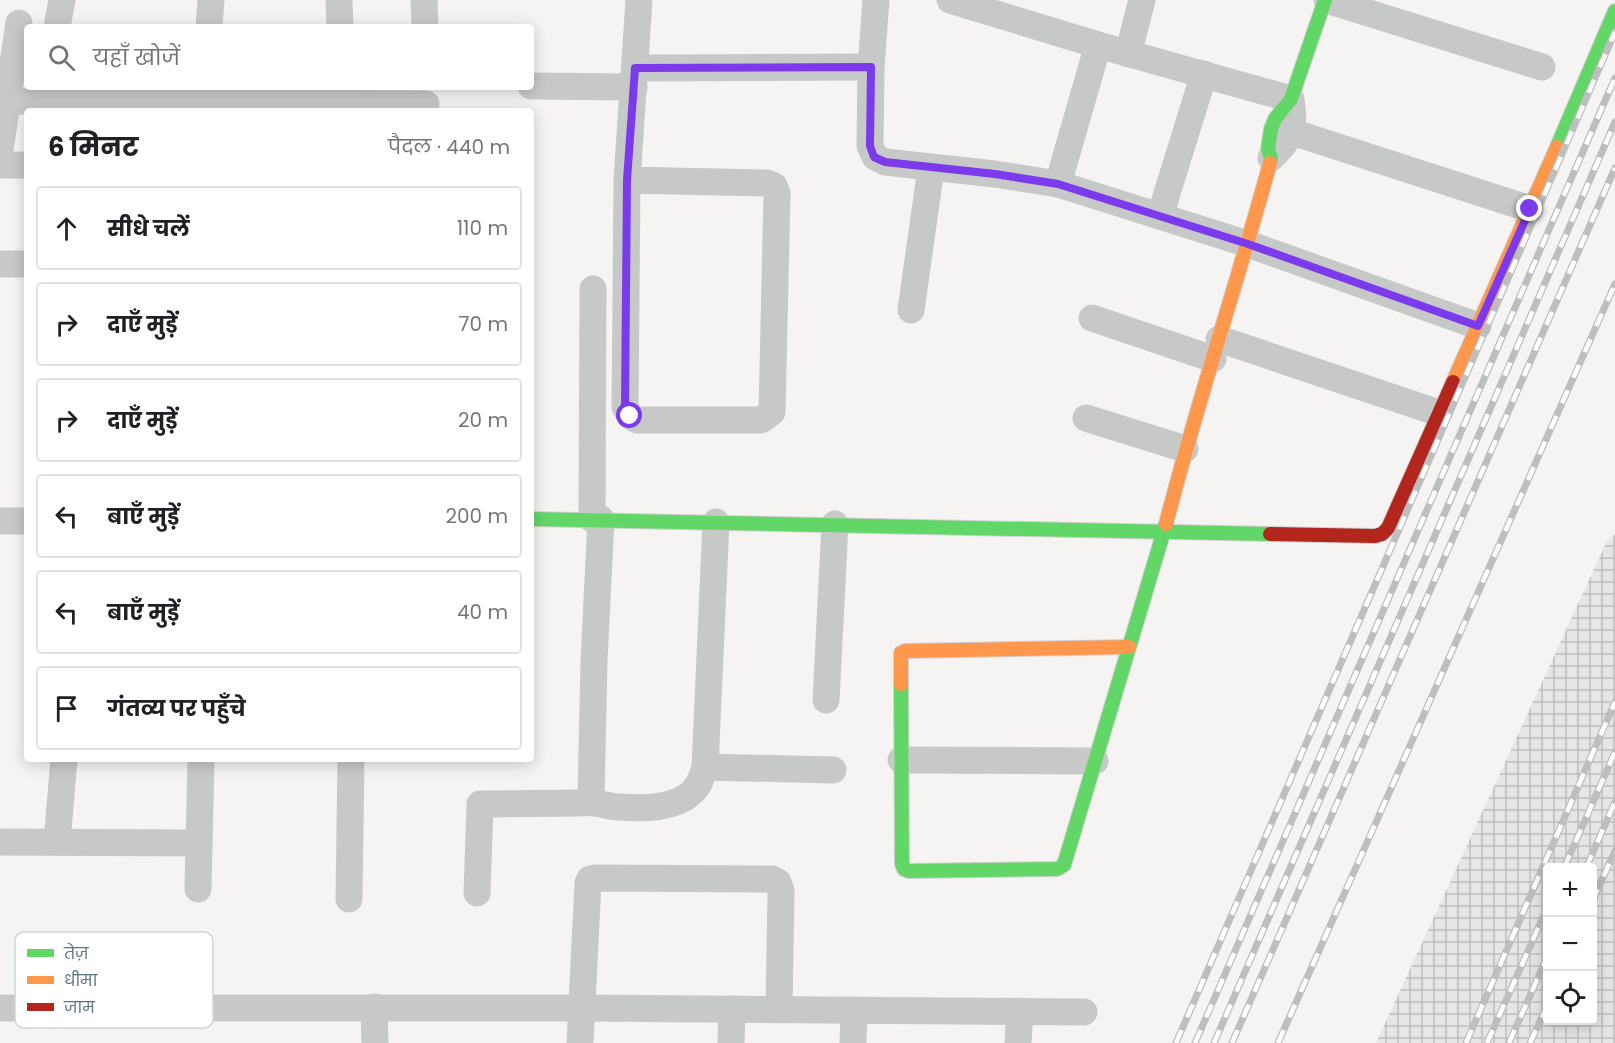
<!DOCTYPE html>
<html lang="hi">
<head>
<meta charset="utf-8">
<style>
	:root { --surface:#fff; --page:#f6f6f6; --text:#202124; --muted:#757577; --line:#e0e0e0 }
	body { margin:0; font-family:Poppins,"Noto Sans Devanagari",sans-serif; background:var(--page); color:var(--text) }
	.controls { position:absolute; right:18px; bottom:18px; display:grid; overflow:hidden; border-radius:6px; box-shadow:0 3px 15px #0003 }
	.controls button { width:54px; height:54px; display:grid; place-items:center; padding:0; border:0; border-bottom:2px solid var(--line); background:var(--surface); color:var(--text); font:30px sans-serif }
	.stop { position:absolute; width:18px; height:18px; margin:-14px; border:4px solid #7c3aed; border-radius:50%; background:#fff }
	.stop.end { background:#7c3aed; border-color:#fff; box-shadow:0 2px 6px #0008 }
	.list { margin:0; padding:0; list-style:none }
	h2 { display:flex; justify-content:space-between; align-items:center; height:78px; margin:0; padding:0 24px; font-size:26px }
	h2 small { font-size:20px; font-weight:400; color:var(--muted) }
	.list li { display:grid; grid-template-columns:39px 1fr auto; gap:18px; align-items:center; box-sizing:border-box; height:84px; margin:0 12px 12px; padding:0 12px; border:2px solid var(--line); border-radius:6px }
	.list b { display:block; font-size:22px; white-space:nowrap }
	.list em { font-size:20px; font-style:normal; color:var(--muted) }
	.icon { flex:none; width:33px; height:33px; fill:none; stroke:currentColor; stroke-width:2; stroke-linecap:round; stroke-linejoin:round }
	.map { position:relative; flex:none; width:1615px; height:1043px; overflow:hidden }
	.search { position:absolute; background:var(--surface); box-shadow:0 3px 15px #0003; left:24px; top:24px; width:510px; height:66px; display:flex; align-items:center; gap:15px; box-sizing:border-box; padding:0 21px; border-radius:6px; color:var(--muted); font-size:22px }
	.panel { position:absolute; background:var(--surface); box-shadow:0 3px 15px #0003; left:24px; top:108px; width:510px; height:654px; border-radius:6px }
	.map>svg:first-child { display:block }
</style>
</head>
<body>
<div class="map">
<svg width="1615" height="1043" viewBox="0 0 1615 1043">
	<defs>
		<pattern id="industrial-grid" width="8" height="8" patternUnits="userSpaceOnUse" patternTransform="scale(1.5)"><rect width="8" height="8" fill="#e5e6e5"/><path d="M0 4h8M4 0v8" fill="none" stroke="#bdbfbf"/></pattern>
	</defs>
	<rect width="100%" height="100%" fill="#f5f4f3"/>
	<path fill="url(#industrial-grid)" fill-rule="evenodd" d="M1615 534V1043H1376L1607 541ZM1548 868H1592V1020H1548Z"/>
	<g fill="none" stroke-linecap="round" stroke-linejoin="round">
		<defs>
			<g id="fast">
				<path d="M1557 147 1615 11"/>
				<path d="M1270 163 1271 158 1268 149 1271 129 1275 119 1291 99 1325 0"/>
				<path d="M531 519 1270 534"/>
				<path d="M901 684 902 864 904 869 909 871 1057 869 1064 865 1166 524"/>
			</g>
			<g id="slow">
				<path d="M1453 382 1557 147"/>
				<path d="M1166 524C1197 403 1237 284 1270 163"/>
				<path d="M901 684V653L905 651 1129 647"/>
			</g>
			<path id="jam" d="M1270 534 1375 536 1382 534 1388 528 1453 382"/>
		</defs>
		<use href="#fast" stroke="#d0d1d1" stroke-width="16"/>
		<use href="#slow" stroke="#d0d1d1" stroke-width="16"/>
		<use href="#jam" stroke="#d0d1d1" stroke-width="16"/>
		<g stroke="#c7c9c9" stroke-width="27">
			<path d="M339 0 340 27"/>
			<path d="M424 0 425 27"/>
			<path d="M876 0 871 67 870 146 875 157 885 162 995 174 1058 184 1248 244 1478 326"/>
			<path d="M950 0 1098 45 1291 99C1295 130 1293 136 1271 158"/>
			<path d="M1327 0 1542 67"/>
			<path d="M57 27 62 0"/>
			<path d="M209 27 211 0"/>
			<path d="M1128 54 1142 0"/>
			<path d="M635 68 871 67"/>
			<path d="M531 86 634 87"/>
			<path d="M7 101 426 104"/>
			<path d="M1292 132 1530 209"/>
			<path d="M0 150 19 23"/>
			<path d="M0 165H27"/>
			<path d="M627 180 767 183 774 186 777 193 772 412 761 420H637L630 416 625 407 627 180 639 0"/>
			<path d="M1058 184 1098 45"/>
			<path d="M1160 216 1204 74"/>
			<path d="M0 264H27"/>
			<path d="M911 310 931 168"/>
			<path d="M1092 318 1213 359"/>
			<path d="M1219 339 1439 413"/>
			<path d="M1086 418 1185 449"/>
			<path d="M592 519 593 289"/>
			<path d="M0 521H27"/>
			<path d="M826 700 835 524"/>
			<path d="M901 760 1095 761"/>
			<path d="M705 767 833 770"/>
			<path d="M589 801 591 797 594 661 601 519"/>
			<path d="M0 842 199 843"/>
			<path d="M57 842 64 759"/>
			<path d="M198 889 201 759"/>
			<path d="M477 893 480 804 581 803C594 801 605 806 619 807 644 809 683 809 698 785 701 780 703 773 705 767L716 522"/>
			<path d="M349 899 351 759"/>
			<path d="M374 1007 375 1043"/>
			<path d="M0 1008H581L1084 1012"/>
			<path d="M580 1043 588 883 590 879 594 878 772 879 778 882 781 891 779 1009"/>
			<path d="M731 1043 732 1009"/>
			<path d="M853 1043 854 1010"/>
			<path d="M1018 1043 1020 1011"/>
		</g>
		<use href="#fast" stroke="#63d668" stroke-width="14"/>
		<use href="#slow" stroke="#ff974d" stroke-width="14"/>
		<use href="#jam" stroke="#b3261e" stroke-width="14"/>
		<defs>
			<g id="rail">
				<path d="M1564 868 1615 752"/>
				<path d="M1586 868 1615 802"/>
				<path d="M1592 902 1615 851"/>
				<path d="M1176 1043 1615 32"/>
				<path d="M1195 1043 1615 78"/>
				<path d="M1214 1043 1615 122"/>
				<path d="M1232 1043 1615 168"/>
				<path d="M1278 1043 1615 284"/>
				<path d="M1466 1043 1615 702"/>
				<path d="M1487 1043 1548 906"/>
				<path d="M1509 1043 1548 955"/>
				<path d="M1530 1043 1548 1004"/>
			</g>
		</defs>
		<use href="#rail" stroke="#bdbebf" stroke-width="7"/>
		<use href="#rail" stroke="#fff" stroke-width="4.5" stroke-dasharray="14" stroke-linecap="butt"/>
	</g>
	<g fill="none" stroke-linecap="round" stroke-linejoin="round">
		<path stroke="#7c3aed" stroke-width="8" d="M630 416 625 407 627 180 635 68 871 67 870 146 874 157 885 162 995 174 1058 184 1248 244 1478 326 1530 209"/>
	</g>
	<rect x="15" y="932" width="198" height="96" rx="9" fill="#fff" stroke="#d0d6d8" stroke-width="1.5"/>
	<rect x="27" y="949" width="27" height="8" fill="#63d668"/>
	<rect x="27" y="976" width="27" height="8" fill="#ff974d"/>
	<rect x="27" y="1003" width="27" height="8" fill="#b3261e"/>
	<g font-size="16" fill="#61777d">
		<text x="64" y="959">तेज़</text>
		<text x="64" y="986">धीमा</text>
		<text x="64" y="1013">जाम</text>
	</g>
</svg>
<div class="controls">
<button>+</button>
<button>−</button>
<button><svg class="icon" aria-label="locate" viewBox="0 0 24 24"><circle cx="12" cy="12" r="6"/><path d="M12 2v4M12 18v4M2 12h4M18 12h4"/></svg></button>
</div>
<div class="stop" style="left:630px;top:416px"></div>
<div class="stop end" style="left:1530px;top:209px"></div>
<div class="search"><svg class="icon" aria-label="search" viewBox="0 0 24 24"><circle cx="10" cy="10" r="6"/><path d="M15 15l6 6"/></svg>यहाँ खोजें</div>
<section class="panel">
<h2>6 मिनट<small>पैदल · 440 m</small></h2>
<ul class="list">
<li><svg class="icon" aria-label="ahead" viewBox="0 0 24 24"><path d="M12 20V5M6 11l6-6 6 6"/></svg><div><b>सीधे चलें</b></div><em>110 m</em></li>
<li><svg class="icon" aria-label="right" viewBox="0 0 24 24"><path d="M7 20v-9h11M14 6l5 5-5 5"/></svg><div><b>दाएँ मुड़ें</b></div><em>70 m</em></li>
<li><svg class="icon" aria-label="right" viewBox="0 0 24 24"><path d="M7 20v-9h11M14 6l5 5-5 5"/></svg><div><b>दाएँ मुड़ें</b></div><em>20 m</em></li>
<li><svg class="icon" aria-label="left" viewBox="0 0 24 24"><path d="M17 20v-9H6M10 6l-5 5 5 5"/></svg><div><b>बाएँ मुड़ें</b></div><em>200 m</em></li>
<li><svg class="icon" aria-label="left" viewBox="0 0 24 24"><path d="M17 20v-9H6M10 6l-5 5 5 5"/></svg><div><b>बाएँ मुड़ें</b></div><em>40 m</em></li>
<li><svg class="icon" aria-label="arrive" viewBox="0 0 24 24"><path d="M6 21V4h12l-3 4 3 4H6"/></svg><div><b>गंतव्य पर पहुँचे</b></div></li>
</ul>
</section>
</div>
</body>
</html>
